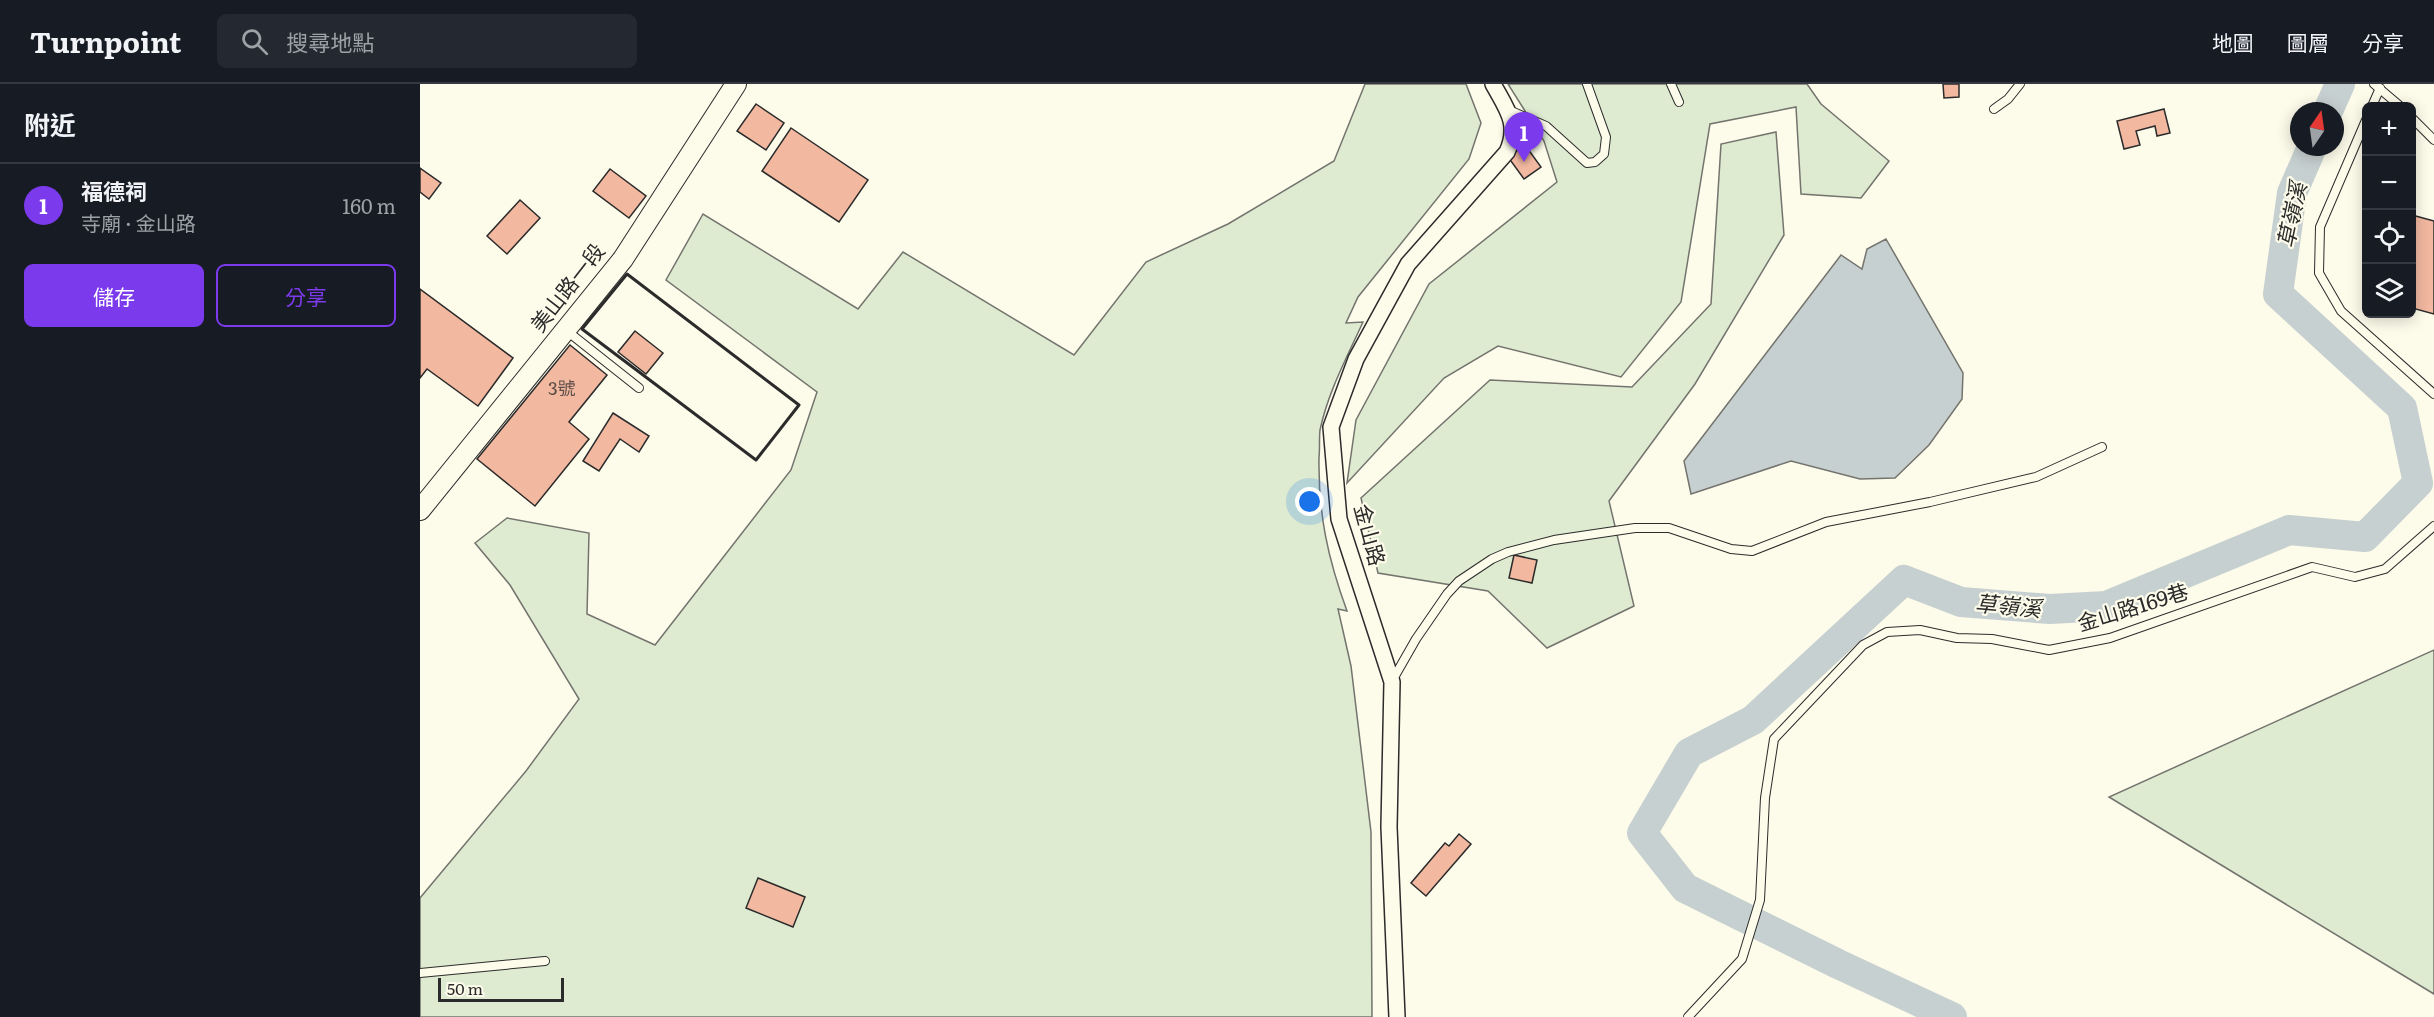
<!DOCTYPE html>
<html lang="zh-TW">
<head>
<meta charset="utf-8">
<style>
	:root { --surface:#171b24; --page:#242831; --text:#f1f3f6; --muted:#9ea1a6; --line:#363941; --accent:#7c3aed }
	body { margin:0; font-family:Literata,"Noto Sans TC",serif; background:var(--page); color:var(--text) }
	.controls { position:absolute; right:18px; top:18px; display:grid; overflow:hidden; border-radius:9px; box-shadow:0 3px 15px #0003 }
	.controls button { width:54px; height:54px; display:grid; place-items:center; padding:0; border:0; border-bottom:2px solid var(--line); background:var(--surface); color:var(--text); font:30px sans-serif }
	.compass { position:absolute; left:1870px; top:18px; width:54px; height:54px; border-radius:50%; background:var(--surface); box-shadow:0 3px 15px #0003; rotate:13deg }
	.scale { position:absolute; left:18px; bottom:15px; width:126px; box-sizing:border-box; padding-left:6px; border:3px solid #2b2b2b; border-top:0; font-size:16px; line-height:21px; white-space:nowrap; color:#2b2b2b; -webkit-text-stroke:4px #fdfbea; paint-order:stroke }
	.you { position:absolute; left:890px; top:418px; width:21px; height:21px; margin:-15px; border:4px solid #fff; border-radius:50%; background:#1a73e8; box-shadow:0 0 0 9px #1a73e833 }
	.badge { display:grid; place-items:center; width:39px; height:39px; border-radius:50%; background:var(--accent); color:#fff; font-size:20px; font-weight:700 }
	.pin { position:absolute; translate:-50% -50px; filter:drop-shadow(0 2px 3px #0008) }
	.pin::after { content:''; position:absolute; top:32px; width:21px; height:18px; background:inherit; clip-path:polygon(0 0,100% 0,50% 100%) }
	.list { margin:0; padding:0; list-style:none }
	h2 { display:flex; justify-content:space-between; align-items:center; height:78px; margin:0; padding:0 24px; font-size:26px }
	h2 small { font-size:20px; font-weight:400; color:var(--muted) }
	.list li { display:grid; grid-template-columns:39px 1fr auto; gap:18px; align-items:center; box-sizing:border-box; height:84px; padding:0 24px; border-top:2px solid var(--line) }
	.list b { display:block; font-size:22px; white-space:nowrap }
	.list p { margin:0; font-size:20px; white-space:nowrap; color:var(--muted) }
	.list em { font-size:20px; font-style:normal; color:var(--muted) }
	.actions { display:flex; gap:12px; padding:18px 24px }
	.actions a { flex:1; padding:14px 0; border:2px solid var(--accent); border-radius:9px; text-align:center; font-size:21px; color:var(--accent) }
	.actions .main { background:var(--accent); color:#fff }
	.icon { flex:none; width:33px; height:33px; fill:none; stroke:currentColor; stroke-width:2; stroke-linecap:round; stroke-linejoin:round }
	.map { position:relative; flex:none; width:2014px; height:933px; overflow:hidden }
	header { display:flex; align-items:center; gap:36px; box-sizing:border-box; height:84px; padding:0 30px; background:var(--surface); border-bottom:2px solid var(--line) }
	header strong { font-size:28px }
	nav { display:flex; gap:33px; margin-inline-start:auto; font-size:21px }
	.search { width:420px; height:54px; background:var(--page); display:flex; align-items:center; gap:15px; box-sizing:border-box; padding:0 21px; border-radius:9px; color:var(--muted); font-size:22px }
	main { display:flex }
	aside { flex:1; background:var(--surface) }
	.map>svg:first-child { display:block }
</style>
</head>
<body>
<header>
<strong>Turnpoint</strong>
<div class="search"><svg class="icon" aria-label="search" viewBox="0 0 24 24"><circle cx="10" cy="10" r="6"/><path d="M15 15l6 6"/></svg>搜尋地點</div>
<nav><a>地圖</a><a>圖層</a><a>分享</a></nav>
</header>
<main>
<aside>
<h2>附近<small></small></h2>
<ul class="list">
<li><span class="badge">1</span><div><b>福德祠</b><p>寺廟 · 金山路</p></div><em>160 m</em></li>
</ul>
<div class="actions"><a class="main">儲存</a><a>分享</a></div>
</aside>
<div class="map">
<svg width="2014" height="933" viewBox="0 0 2014 933">
	<rect width="100%" height="100%" fill="#fdfbea"/>
	<g fill="#deebd1" stroke="#74746e" stroke-width="1.5">
		<path d="M945 0H1046L1061 39 1049 75 938 213 926 239 943 238C927 273 908 308 900 346 899 354 900 365 899 373 898 430 908 475 927 527L918 525 931 582 951 748 952 933H0V814L106 687 159 615 90 501 55 459 87 434 169 449 167 530 235 561 371 386 397 308 246 196 283 130 438 225 483 168 654 271 726 178 808 140 914 77Z"/>
		<path d="M1088 0H1387L1401 20 1469 77 1441 114 1381 110 1376 23 1290 40 1261 218 1201 293 1078 262 1024 294 927 399 936 336 1009 200 1137 98 1124 57Z"/>
		<path d="M1356 48 1364 151 1275 300 1189 417 1214 522 1127 564 1068 507 958 489 941 414 1070 296 1212 303 1291 220 1301 60Z"/>
		<path d="M2014 566V910L1689 713Z"/>
	</g>
	<path fill="#c7d0d0" stroke="#74746e" stroke-width="1.5" d="M1466 155 1543 289 1542 315 1509 361 1475 394 1440 395 1371 377 1271 410 1264 377 1421 171 1442 185 1447 165Z"/>
	<g fill="none" stroke-linecap="round" stroke-linejoin="round">
		<g stroke="#c7d0d0" stroke-width="30">
			<path d="M1908 27 1920 0"/>
			<path d="M1532 933 1418 880 1265 804 1222 749 1269 669 1333 636 1484 496 1541 518 1630 525 1686 522 1869 446 1945 453 1998 399 1982 324 1858 210 1872 109 1892 63"/>
		</g>
	</g>
	<g fill="#f2b8a0" stroke="#2b2b2b" stroke-width="1.5">
		<path d="M1523 0H1539V13L1524 14Z"/>
		<path d="M336 20 364 39 346 66 317 47Z"/>
		<path d="M1744 25 1750 49 1737 52 1735 42 1716 47 1720 61 1704 65 1697 37Z"/>
		<path d="M371 44 448 96 419 138 342 87Z"/>
		<path d="M1105 61 1121 83 1104 95 1088 73Z"/>
		<path d="M0 84 21 99 9 115 0 108Z"/>
		<path d="M190 85 226 112 209 134 173 107Z"/>
		<path d="M100 116 120 134 87 170 67 152Z"/>
		<path d="M1992 131 2014 137V230L1992 224Z"/>
		<path d="M0 205 93 274 58 322 7 285 0 294Z"/>
		<path d="M215 247 243 269 226 290 198 268Z"/>
		<path d="M150 261 187 291 149 338 169 355 115 422 57 375Z"/>
		<path d="M193 329 229 352 219 368 200 355 179 387 163 377Z"/>
		<path d="M1094 471 1117 476 1112 499 1089 494Z"/>
		<path d="M1039 750 1051 760 1006 812 991 799 1025 759 1029 762Z"/>
		<path d="M338 794 385 813 373 843 326 824Z"/>
	</g>
	<g fill="none" stroke-linecap="round" stroke-linejoin="round">
		<defs>
			<g id="service">
				<path d="M1251 0 1259 18"/>
				<path d="M1954 0 1980 22"/>
				<path d="M1952 22 1960 4"/>
				<path d="M1574 25 1588 15 1600 0"/>
				<path d="M1089 26 1126 42 1167 79 1175 78 1184 70 1186 53 1167 0"/>
				<path d="M1992 34 2014 56"/>
				<path d="M1946 36 1900 143 1899 189 1921 227 2014 310"/>
				<path d="M147 247 219 304"/>
				<path d="M972 597 996 555 1027 510 1039 497 1072 475 1088 468 1134 456 1215 444H1249L1311 465 1332 467 1406 438 1510 418 1616 393 1682 363"/>
				<path d="M0 889 125 877"/>
				<path d="M1268 933 1322 875 1340 816 1345 714 1354 655 1443 561 1467 548 1500 546 1537 554 1572 555 1629 566 1690 554 1892 483 1935 493 1965 485 2014 442"/>
			</g>
			<path id="minor" d="M977 933 969 743 972 598 919 435 911 343 936 275 988 180 1087 68C1100 40 1086 24 1073 0"/>
			<path id="tertiary" d="M0 426 203 175 316 0"/>
		</defs>
		<use href="#service" stroke="#2b2b2b" stroke-width="10"/>
		<use href="#minor" stroke="#2b2b2b" stroke-width="18"/>
		<use href="#tertiary" stroke="#2b2b2b" stroke-width="22"/>
		<use href="#service" stroke="#fdfbea" stroke-width="8"/>
		<use href="#minor" stroke="#fdfbea" stroke-width="15"/>
		<use href="#tertiary" stroke="#fdfbea" stroke-width="20"/>
		<path stroke="#2b2b2b" stroke-width="3" d="M207 190 379 321 336 376 162 245Z"/>
	</g>
	<g text-anchor="middle" stroke-width="4.5" stroke-linejoin="round" paint-order="stroke">
		<g font-size="18" fill="#5d4e48">
			<text x="142" y="311">3號</text>
		</g>
		<g font-size="21" fill="#2b2b2b" stroke="#fdfbea">
			<text transform="translate(148 204) rotate(-52)" y="7">美山路一段</text>
			<text transform="translate(949 451) rotate(75)" y="7">金山路</text>
			<text transform="translate(1713 524) rotate(-17)" y="7">金山路169巷</text>
		</g>
		<g font-size="22" font-style="italic" fill="#2b2b2b" stroke="#fdfbea">
			<text transform="translate(1872 131) rotate(-78)" y="8">草嶺溪</text>
			<text transform="translate(1588 522) rotate(5)" y="8">草嶺溪</text>
		</g>
	</g>
</svg>
<div class="controls">
<button>+</button>
<button>−</button>
<button><svg class="icon" aria-label="locate" viewBox="0 0 24 24"><circle cx="12" cy="12" r="6"/><path d="M12 2v4M12 18v4M2 12h4M18 12h4"/></svg></button>
<button><svg class="icon" aria-label="layers" viewBox="0 0 24 24"><path d="M12 4l9 5-9 5-9-5zM3 14l9 5 9-5"/></svg></button>
</div>
<svg class="compass" viewBox="-18 -18 36 36"><path d="M0-13l5 13h-10z" fill="#e53935"/><path d="M0 13l5-13h-10z" fill="#9ea1a6"/></svg>
<div class="scale">50 m</div>
<div class="you"></div>
<div class="pin badge" style="left:1104px;top:78px">1</div>
</div>
</main>
</body>
</html>
